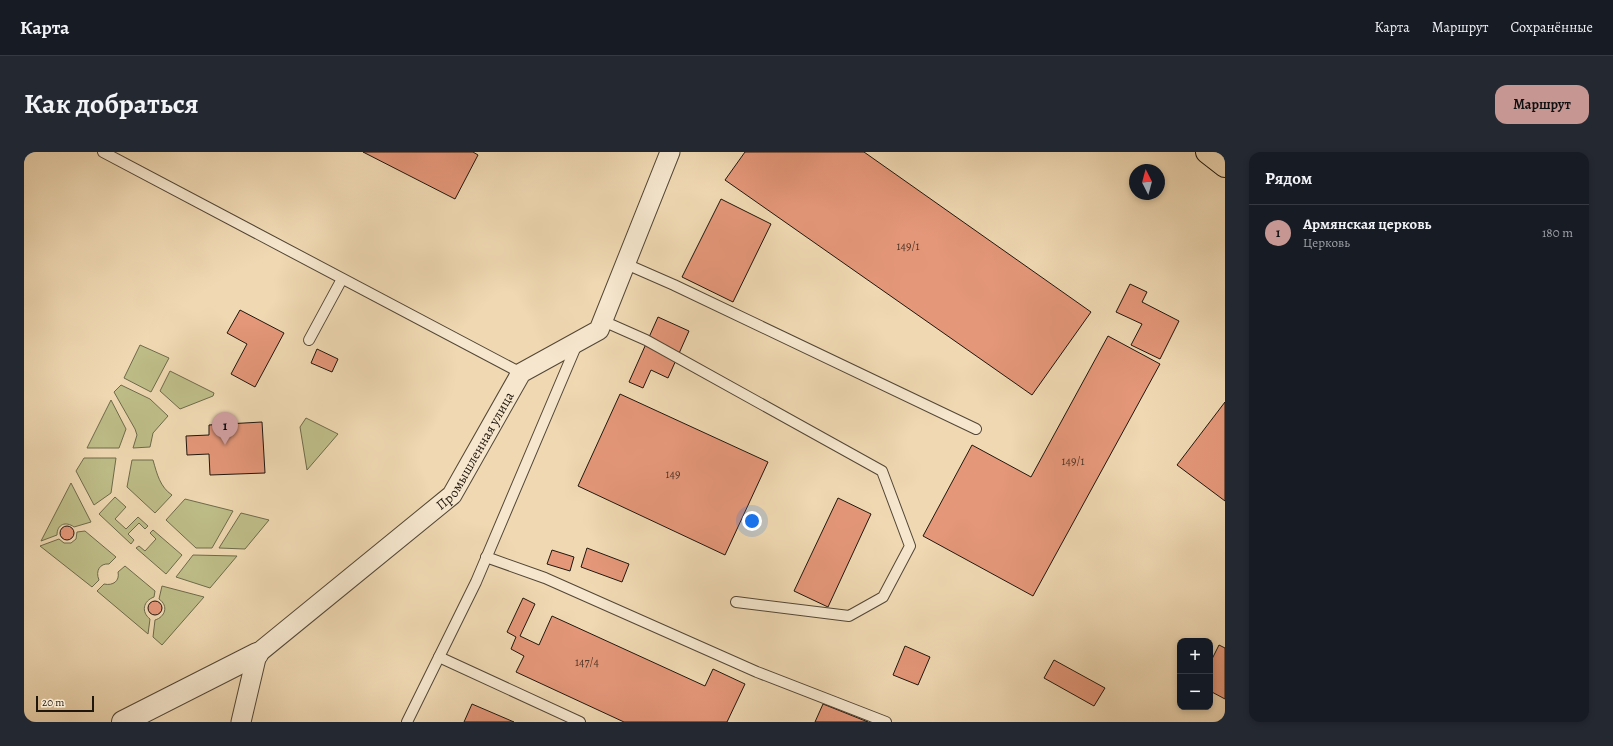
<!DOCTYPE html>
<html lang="ru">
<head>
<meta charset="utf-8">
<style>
	:root { --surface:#171b24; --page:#242831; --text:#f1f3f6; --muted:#9ea1a6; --line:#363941; --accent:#c59692 }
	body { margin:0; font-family:Alegreya,serif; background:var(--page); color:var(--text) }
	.controls { position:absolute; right:12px; bottom:12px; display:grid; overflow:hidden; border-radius:8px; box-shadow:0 2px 6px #0003 }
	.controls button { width:36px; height:36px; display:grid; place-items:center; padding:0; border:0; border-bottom:1px solid var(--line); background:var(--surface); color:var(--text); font:20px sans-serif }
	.compass { position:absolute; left:1105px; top:12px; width:36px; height:36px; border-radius:50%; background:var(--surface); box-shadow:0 2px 6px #0003; rotate:354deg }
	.scale { position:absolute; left:12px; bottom:10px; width:58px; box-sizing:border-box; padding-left:4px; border:2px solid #1f160d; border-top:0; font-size:11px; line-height:14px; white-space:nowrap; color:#1f160d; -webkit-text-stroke:3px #f5e6cd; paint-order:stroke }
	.you { position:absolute; left:728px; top:369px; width:14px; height:14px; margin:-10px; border:3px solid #fff; border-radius:50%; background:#1a73e8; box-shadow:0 0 0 6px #1a73e833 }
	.badge { display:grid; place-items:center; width:26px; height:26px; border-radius:50%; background:var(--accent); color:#111; font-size:13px; font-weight:700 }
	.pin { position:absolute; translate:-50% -33px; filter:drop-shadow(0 1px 2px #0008) }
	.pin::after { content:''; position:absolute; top:21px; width:14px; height:12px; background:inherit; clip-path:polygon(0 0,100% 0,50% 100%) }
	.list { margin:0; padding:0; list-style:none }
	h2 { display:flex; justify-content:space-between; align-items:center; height:52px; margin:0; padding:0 16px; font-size:17px }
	h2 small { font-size:13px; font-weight:400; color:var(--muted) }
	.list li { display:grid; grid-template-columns:26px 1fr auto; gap:12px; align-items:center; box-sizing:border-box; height:56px; padding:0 16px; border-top:1px solid var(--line) }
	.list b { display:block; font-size:15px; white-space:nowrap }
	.list p { margin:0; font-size:13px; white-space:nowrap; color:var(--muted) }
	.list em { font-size:13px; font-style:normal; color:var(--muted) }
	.map { position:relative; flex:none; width:1201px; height:570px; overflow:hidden; border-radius:12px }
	header { display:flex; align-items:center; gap:24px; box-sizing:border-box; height:56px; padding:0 20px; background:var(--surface); border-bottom:1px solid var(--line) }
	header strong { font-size:19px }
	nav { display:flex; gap:22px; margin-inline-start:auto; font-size:14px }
	.intro { display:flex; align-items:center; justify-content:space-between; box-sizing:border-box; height:96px; padding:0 24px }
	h1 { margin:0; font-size:28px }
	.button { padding:10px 18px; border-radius:12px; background:var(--accent); color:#111; font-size:14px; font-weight:700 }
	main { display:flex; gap:24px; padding:0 24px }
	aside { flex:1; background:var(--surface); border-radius:12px; box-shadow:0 2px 6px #0003 }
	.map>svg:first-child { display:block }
</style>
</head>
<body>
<header>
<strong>Карта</strong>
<nav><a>Карта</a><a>Маршрут</a><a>Сохранённые</a></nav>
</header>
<div class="intro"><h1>Как добраться</h1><a class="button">Маршрут</a></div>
<main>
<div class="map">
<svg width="1201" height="570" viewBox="0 0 1201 570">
	<rect width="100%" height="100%" fill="#efd8b2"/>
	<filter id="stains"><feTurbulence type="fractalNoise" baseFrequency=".005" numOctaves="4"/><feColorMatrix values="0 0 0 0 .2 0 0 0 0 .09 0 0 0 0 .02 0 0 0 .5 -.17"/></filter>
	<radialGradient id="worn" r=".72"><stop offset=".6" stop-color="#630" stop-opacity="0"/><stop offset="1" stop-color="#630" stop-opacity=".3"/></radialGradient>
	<g fill="#bebd88" stroke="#6e6a4a">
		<path d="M116 193 145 206 127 240 100 226Z"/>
		<path d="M146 219 190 241 189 244 156 257 136 239Z"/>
		<path d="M97 233 126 247 144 264 129 281 126 295 109 296 113 283 111 277 90 240Z"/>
		<path d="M87 248 102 277 95 296H63Z"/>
		<path d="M282 266 314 282 283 318 276 275Z"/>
		<path d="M60 306H92L87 341 70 353 52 319Z"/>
		<path d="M108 308H129C133 322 136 335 148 343L131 361 103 335Z"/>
		<path d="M47 331 67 370 50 375C42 369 33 372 33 383L17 389Z"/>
		<path d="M91 345 102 355 91 367 102 377 114 365 124 374 121 377 115 371 104 382 110 388 107 392 75 362Z"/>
		<path d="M161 347 209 359 188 396H172L142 368Z"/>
		<path d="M217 361 245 368 221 397 195 396Z"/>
		<path d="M129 378 158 403 142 422 112 396 115 394 121 399 132 387 126 381Z"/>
		<path d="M61 379 92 405 85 412C76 411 71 419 75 428L68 435 16 394 35 387 40 391H47L52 387 53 380Z"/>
		<path d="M169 403 213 404 186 436 152 425Z"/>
		<path d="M101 414 131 439 130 445C119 449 117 460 126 467L124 482 73 439 80 432C89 434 96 429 94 420Z"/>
		<path d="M138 434 180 445 138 493 129 485 131 468C141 465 145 454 135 447Z"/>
	</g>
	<g fill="#e49779" stroke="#1f160d">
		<path d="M339 0H449L454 3 431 47Z"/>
		<path d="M721 0H840L1067 160 1008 243 701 28Z"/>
		<path d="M697 47 747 72 709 150 658 125Z"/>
		<path d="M1106 132 1123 140 1118 150 1155 169 1136 207 1107 193 1118 172 1092 160Z"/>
		<path d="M216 158 260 181 231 235 207 222 223 192 203 181Z"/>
		<path d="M634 165 665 179 644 226 627 218 619 236 605 230Z"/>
		<path d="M1084 184 1136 212 1009 444 899 384 948 293 1007 325Z"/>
		<path d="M293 197 314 207 308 220 287 211Z"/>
		<path d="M596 242 744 310 701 403 554 334Z"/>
		<path d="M1201 250V349L1153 313Z"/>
		<path d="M238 270 241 321 186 323 185 302 163 303 162 284 185 283V273Z"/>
		<path d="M814 346 847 362 804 455 770 439Z"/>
		<circle cx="43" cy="381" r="7"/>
		<path d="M563 396 605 412 598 430 557 415Z"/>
		<path d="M528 398 550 405 546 419 523 412Z"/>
		<path d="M499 446 511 452 496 484 515 493 528 464 681 534 689 517 721 532 703 570H600L492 520 500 504 487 497 492 485 483 480Z"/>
		<circle cx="131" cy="456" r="7"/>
		<path d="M1195 493 1201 496V547L1186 539V511Z"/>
		<path d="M881 494 906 505 894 533 869 523Z"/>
		<path d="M1030 508 1081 536 1070 554 1020 526Z"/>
		<path d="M448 552 490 570H440Z"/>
		<path d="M799 552 844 570H791Z"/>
	</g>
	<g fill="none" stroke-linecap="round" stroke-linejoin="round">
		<defs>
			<g id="service">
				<path d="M79 0 497 221"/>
				<path d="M602 112 650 133 952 277"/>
				<path d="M579 169 622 188 858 319 886 394 859 445 825 464 712 450"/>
				<path d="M285 188 318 127"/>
				<path d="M462 405 521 426 733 520 862 570"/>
				<path d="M415 505 556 570"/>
				<path d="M383 570 452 430 553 192"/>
			</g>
			<g id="minor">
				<path id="s1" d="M217 570 233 502 428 343 497 221 575 178 646 0"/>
			</g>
			<path id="tertiary" d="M99 570 233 502"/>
			<path id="primary" d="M1183 0 1201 14"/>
		</defs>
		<use href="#service" stroke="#534636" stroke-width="12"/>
		<use href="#minor" stroke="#534636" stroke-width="21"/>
		<use href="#tertiary" stroke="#534636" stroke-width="24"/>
		<use href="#primary" stroke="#1f160d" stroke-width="24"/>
		<use href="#service" stroke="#f5e6cd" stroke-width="10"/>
		<use href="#minor" stroke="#f5e6cd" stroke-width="19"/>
		<use href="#tertiary" stroke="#f5e6cd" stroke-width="22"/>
		<use href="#primary" stroke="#efd8b2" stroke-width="22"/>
	</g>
	<g text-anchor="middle" stroke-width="3" stroke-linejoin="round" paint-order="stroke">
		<g font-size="12" fill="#503628">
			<text x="884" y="98">149/1</text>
			<text x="1049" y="313">149/1</text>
			<text x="649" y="326">149</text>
			<text x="563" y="514">147/4</text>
		</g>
		<g font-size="14" fill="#1f160d" stroke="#f5e6cd">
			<text dy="5" stroke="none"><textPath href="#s1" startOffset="371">Промышленная улица</textPath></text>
		</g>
	</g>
	<rect width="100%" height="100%" filter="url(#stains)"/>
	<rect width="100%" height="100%" fill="url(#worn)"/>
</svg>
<div class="controls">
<button>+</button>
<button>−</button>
</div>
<svg class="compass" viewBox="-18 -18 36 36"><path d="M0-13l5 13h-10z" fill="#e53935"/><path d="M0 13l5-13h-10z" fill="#9ea1a6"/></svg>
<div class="scale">20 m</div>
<div class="you"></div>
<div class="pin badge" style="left:201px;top:293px">1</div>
</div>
<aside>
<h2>Рядом<small></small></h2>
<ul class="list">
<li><span class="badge">1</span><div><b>Армянская церковь</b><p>Церковь</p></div><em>180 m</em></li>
</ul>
</aside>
</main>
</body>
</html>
